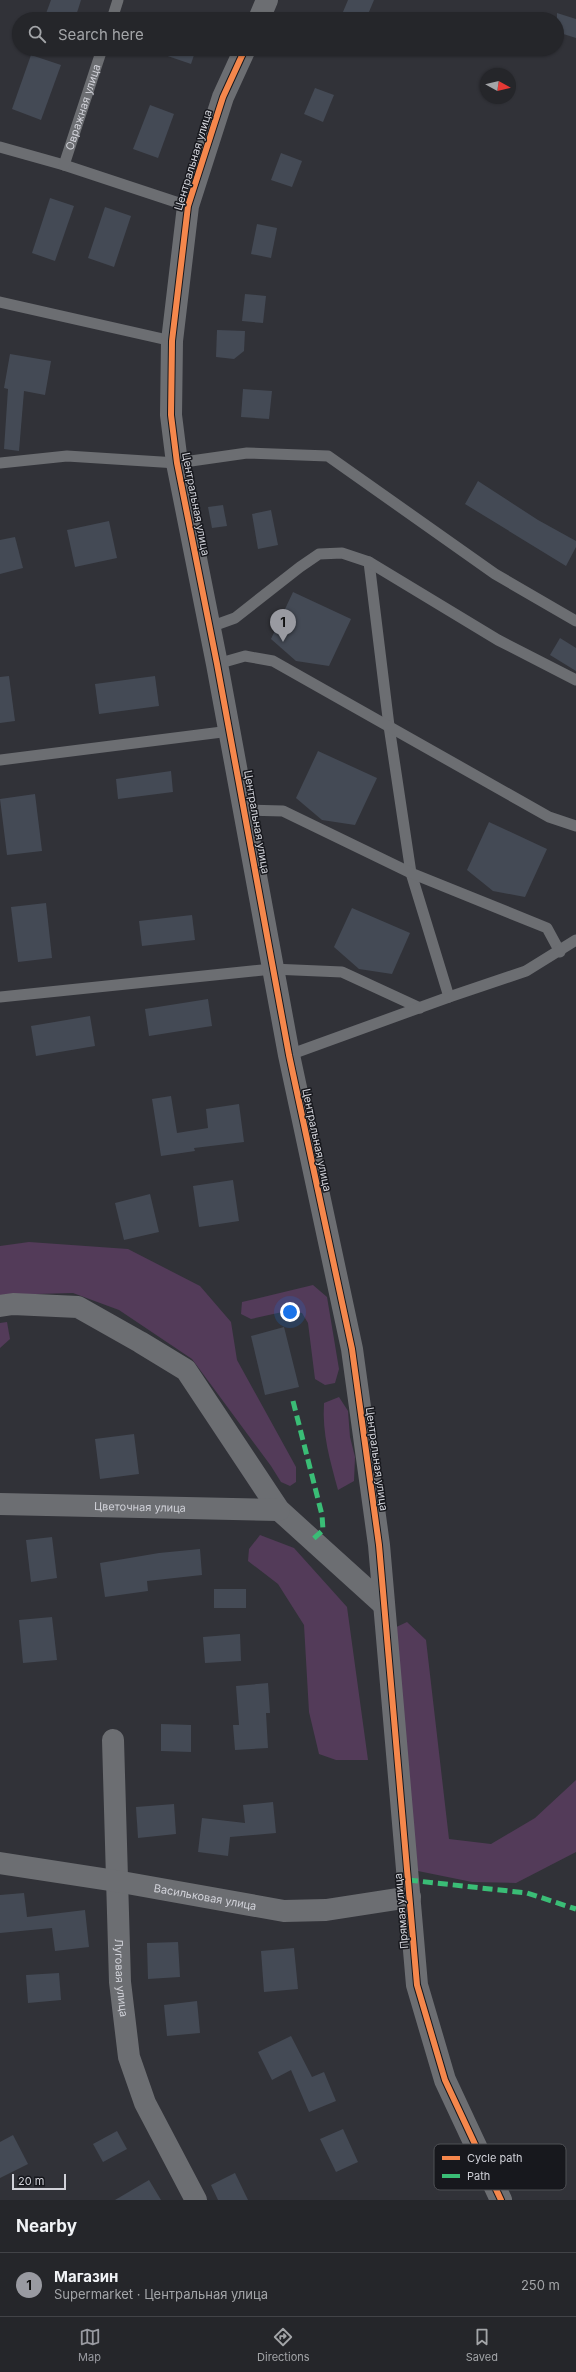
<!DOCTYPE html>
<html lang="en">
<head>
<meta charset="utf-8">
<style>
	:root { --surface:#25262a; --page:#313236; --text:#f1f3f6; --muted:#a3a5a8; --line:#424347; --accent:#999aa1 }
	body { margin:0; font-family:Inter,sans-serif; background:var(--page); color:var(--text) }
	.compass { position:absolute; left:480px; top:68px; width:36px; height:36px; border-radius:50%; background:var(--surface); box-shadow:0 1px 3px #0004; rotate:98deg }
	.scale { position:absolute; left:12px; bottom:10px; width:54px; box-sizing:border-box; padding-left:4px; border:2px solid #d1d2d9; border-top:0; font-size:11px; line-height:14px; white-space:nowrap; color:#d1d2d9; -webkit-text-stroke:3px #17181d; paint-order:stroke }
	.you { position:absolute; left:290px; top:1312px; width:14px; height:14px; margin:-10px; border:3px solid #fff; border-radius:50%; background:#1a73e8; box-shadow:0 0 0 6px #1a73e833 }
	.badge { display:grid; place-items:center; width:26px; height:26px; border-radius:50%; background:var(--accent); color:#111; font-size:13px; font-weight:700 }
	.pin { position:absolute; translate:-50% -33px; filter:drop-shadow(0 1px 2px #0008) }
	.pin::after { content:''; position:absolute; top:21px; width:14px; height:12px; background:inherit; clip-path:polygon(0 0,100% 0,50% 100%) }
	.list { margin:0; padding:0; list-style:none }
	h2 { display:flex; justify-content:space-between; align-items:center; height:52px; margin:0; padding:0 16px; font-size:17px }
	h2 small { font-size:13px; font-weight:400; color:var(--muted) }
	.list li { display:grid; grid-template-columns:26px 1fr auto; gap:12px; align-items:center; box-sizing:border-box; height:64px; padding:0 16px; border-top:1px solid var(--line) }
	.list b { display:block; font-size:15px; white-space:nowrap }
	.list p { margin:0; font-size:13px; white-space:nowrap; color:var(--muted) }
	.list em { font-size:13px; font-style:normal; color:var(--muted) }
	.icon { flex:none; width:22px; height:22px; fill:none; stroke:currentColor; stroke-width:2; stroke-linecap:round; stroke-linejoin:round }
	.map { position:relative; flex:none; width:576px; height:2200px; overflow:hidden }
	.search { position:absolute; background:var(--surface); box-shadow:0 1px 3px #0004; left:12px; right:12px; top:12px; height:44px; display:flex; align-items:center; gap:10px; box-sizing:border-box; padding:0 14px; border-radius:22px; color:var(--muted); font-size:15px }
	.sheet { height:116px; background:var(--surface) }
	nav { display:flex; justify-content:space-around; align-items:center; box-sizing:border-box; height:56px; border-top:1px solid var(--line); background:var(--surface); font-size:11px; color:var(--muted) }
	nav a { display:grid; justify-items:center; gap:2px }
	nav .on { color:var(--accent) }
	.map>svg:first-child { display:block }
</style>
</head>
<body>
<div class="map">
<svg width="576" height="2200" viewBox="0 0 576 2200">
	<rect width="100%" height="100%" fill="#313238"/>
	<g fill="#533b59">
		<path d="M29 1242 128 1249 200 1286 231 1322 237 1360 296 1467V1482L290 1486 281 1482 271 1466 192 1359 119 1310 73 1293 0 1295V1246Z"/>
		<path d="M313 1285 327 1297 339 1369 335 1383 325 1385 315 1379 308 1323 302 1313 287 1311 251 1319 241 1314 242 1302Z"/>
		<path d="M7 1322 10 1339 0 1348V1323Z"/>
		<path d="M339 1397 348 1411 350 1437 355 1457 354 1481 338 1490C330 1460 322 1434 324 1403Z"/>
		<path d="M260 1535 294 1548 347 1607 368 1760H336L319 1754 309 1712 304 1625 278 1584 248 1561 249 1549Z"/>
		<path d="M407 1622 426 1640 449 1839 491 1844 535 1818 576 1780V1852L516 1883 472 1882 418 1871 390 1630Z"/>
	</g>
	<g fill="#444a55">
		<path d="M51 0H81L75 19H44Z"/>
		<path d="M348 0H374L366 19H340Z"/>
		<path d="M557 13 576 19V38L557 32Z"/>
		<path d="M153 49H196L191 64 153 51Z"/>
		<path d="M31 55 61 65 41 120 12 109Z"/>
		<path d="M315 88 334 95 323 122 304 114Z"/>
		<path d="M150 105 174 114 158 158 133 149Z"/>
		<path d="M281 153 302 161 292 187 271 180Z"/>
		<path d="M50 198 74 206 55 261 32 253Z"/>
		<path d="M105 207 131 216 114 267 88 258Z"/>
		<path d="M257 224 277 228 271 258 251 254Z"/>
		<path d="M245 294 266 296 263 323 242 321Z"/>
		<path d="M217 330 245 331 244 351 234 359 216 357Z"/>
		<path d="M10 354 51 361 45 395 24 391 19 451 4 449 8 389 4 388Z"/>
		<path d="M243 389 272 391 269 419 241 417Z"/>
		<path d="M478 481 538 520 576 541V547L566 566 465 504Z"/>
		<path d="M223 505 227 526 212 528 208 507Z"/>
		<path d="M271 510 278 545 258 549 252 514Z"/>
		<path d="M109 521 117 558 75 567 67 530Z"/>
		<path d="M15 537 23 568 0 574V540Z"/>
		<path d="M293 592 351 619 329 666 296 661 271 639Z"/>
		<path d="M560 638 576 648V671L550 655Z"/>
		<path d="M9 676 15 721 0 723V677Z"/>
		<path d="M155 676 159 706 99 714 95 684Z"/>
		<path d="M318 751 377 778 355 825 322 820 296 798Z"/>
		<path d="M171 771 173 792 118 799 116 779Z"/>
		<path d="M35 794 42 851 7 855 0 799Z"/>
		<path d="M489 822 547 849 525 897 493 891 467 870Z"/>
		<path d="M46 903 52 958 18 962 11 907Z"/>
		<path d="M352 908 410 933 392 974 359 969 334 947Z"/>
		<path d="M192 915 195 940 142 946 139 921Z"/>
		<path d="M208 999 212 1026 149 1036 145 1009Z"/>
		<path d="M90 1016 95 1046 36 1056 31 1026Z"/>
		<path d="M171 1096 177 1133 208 1128 206 1109 239 1104 244 1142 194 1148 195 1151 161 1156 152 1099Z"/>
		<path d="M233 1180 239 1221 199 1227 193 1186Z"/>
		<path d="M150 1194 159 1232 124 1240 115 1203Z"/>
		<path d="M284 1327 299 1387 265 1395 251 1336Z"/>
		<path d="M134 1434 139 1474 100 1479 95 1439Z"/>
		<path d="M52 1537 57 1578 31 1582 26 1540Z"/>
		<path d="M200 1549 202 1575 147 1581 148 1591 105 1597 100 1563 159 1553Z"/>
		<rect x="214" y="1589" width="32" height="19"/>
		<path d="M52 1617 57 1660 23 1663 19 1620Z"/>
		<path d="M240 1634 241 1661 205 1663 203 1637Z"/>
		<path d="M268 1683 270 1713H266L268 1748 235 1750 233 1725H239L236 1686Z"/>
		<path d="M161 1724 191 1725V1752L161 1751Z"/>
		<path d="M273 1802 276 1833 230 1837 228 1856 198 1852 202 1818 245 1823 243 1805Z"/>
		<path d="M174 1804 176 1834 138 1838 136 1807Z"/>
		<path d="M24 1893 27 1917 85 1910 89 1947 55 1951 52 1928 0 1933V1895Z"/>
		<path d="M178 1942 180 1977 148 1979 147 1943Z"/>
		<path d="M294 1948 298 1989 264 1992 261 1951Z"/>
		<path d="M59 1973 61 2000 28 2003 26 1975Z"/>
		<path d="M197 2001 200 2033 167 2036 164 2005Z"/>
		<path d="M291 2036 312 2077 324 2072 336 2101 309 2112 291 2070 272 2080 258 2052Z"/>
		<path d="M343 2129 358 2162 336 2172 320 2139Z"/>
		<path d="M117 2131 127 2149 103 2162 93 2144Z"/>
		<path d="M13 2135 28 2164 0 2178V2142Z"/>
		<path d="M235 2173 248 2200H218L211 2185Z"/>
		<path d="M149 2180 161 2200H115Z"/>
	</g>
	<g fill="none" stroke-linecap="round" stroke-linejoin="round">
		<g stroke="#6c6e72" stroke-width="11">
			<path d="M112 19 118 0"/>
			<path d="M0 147 64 165 188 206"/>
			<path id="s1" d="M64 165 102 49"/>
			<path d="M0 302 172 341"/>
			<path d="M0 463 67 456 177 463 247 453 328 456 495 574 576 621"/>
			<path d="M369 562 389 726 411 873 449 997"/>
			<path d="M210 627 235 618 300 567 319 554 342 553 369 562 498 640 576 680"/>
			<path d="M217 664 245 656 273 661 549 817 576 826"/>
			<path d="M0 760 230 731"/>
			<path d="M245 810 283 811 411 873 547 928 560 952"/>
			<path d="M0 997 272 969 342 972 420 1008"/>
			<path d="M289 1055 449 997 526 971 576 940"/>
		</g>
		<g stroke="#6c6e72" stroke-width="22">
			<path d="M259 19 267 0"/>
			<path d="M245 49 223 97 188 206 172 341 171 415 177 463 217 664 289 1055 352 1349 379 1545 417 1985 445 2080 501 2200"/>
			<path d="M0 1306 13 1304 78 1307 140 1342 186 1370 279 1510 384 1605"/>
			<path id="s2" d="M0 1504 279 1510"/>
			<path id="s3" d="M113 1740 120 1982 129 2057 145 2103 196 2200"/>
			<path id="s4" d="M0 1863 116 1881 284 1911 326 1910 410 1897"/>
		</g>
		<g stroke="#3abd76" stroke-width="5" stroke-dasharray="10 5" stroke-linecap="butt">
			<path d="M293 1401 322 1515 323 1530 312 1540"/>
			<path d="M408 1880 527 1893 576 1909"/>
		</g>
		<defs>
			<path id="cycleway" d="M245 49 223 97 188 206 172 341 171 415 177 463 217 664 289 1055 352 1349 379 1545 417 1985 445 2080 501 2200"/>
		</defs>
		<use href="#cycleway" stroke="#17181d" stroke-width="8"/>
		<use href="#cycleway" stroke="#f5874c" stroke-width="6"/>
	</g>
	<g text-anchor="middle" stroke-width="3" stroke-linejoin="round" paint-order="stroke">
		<g font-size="11" fill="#d1d2d9" stroke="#17181d">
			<text dy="4" stroke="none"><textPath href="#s1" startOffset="61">Овражная улица</textPath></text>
			<text transform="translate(193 160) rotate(-73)" y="4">Центральная улица</text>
			<text transform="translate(196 504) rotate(79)" y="4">Центральная улица</text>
			<text transform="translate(257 822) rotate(80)" y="4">Центральная улица</text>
			<text transform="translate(317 1140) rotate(78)" y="4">Центральная улица</text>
			<text transform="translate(377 1459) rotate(82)" y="4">Центральная улица</text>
			<text dy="4" stroke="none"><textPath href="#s2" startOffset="140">Цветочная улица</textPath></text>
			<text dy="4" stroke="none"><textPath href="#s4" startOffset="208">Васильковая улица</textPath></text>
			<text transform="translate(401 1911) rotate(-95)" y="4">Прямая улица</text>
			<text dy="4" stroke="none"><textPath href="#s3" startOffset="238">Луговая улица</textPath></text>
		</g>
	</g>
	<rect x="434" y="2144" width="132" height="46" rx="6" fill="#17181d" stroke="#4f5055" stroke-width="1"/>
	<rect x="442" y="2156" width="18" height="4" fill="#f5874c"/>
	<rect x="442" y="2174" width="18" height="4" fill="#3abd76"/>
	<g font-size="11" fill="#d1d2d9">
		<text x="467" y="2162">Cycle path</text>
		<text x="467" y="2180">Path</text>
	</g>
</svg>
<svg class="compass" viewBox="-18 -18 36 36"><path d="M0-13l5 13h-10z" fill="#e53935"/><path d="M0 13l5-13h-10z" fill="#a3a5a8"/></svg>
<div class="scale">20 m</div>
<div class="you"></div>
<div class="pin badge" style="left:283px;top:642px">1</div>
<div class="search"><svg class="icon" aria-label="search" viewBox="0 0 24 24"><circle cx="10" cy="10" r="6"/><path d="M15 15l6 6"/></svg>Search here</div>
</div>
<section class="sheet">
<h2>Nearby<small></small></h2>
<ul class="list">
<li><span class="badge">1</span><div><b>Магазин</b><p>Supermarket · Центральная улица</p></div><em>250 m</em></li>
</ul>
</section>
<nav>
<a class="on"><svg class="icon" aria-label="map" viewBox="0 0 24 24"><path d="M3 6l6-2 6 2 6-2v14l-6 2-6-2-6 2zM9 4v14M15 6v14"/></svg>Map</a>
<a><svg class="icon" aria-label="directions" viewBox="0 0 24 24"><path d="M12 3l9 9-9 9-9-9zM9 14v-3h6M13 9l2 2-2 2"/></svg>Directions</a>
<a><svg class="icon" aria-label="saved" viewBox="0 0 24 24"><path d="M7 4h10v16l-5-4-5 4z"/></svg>Saved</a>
</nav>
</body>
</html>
